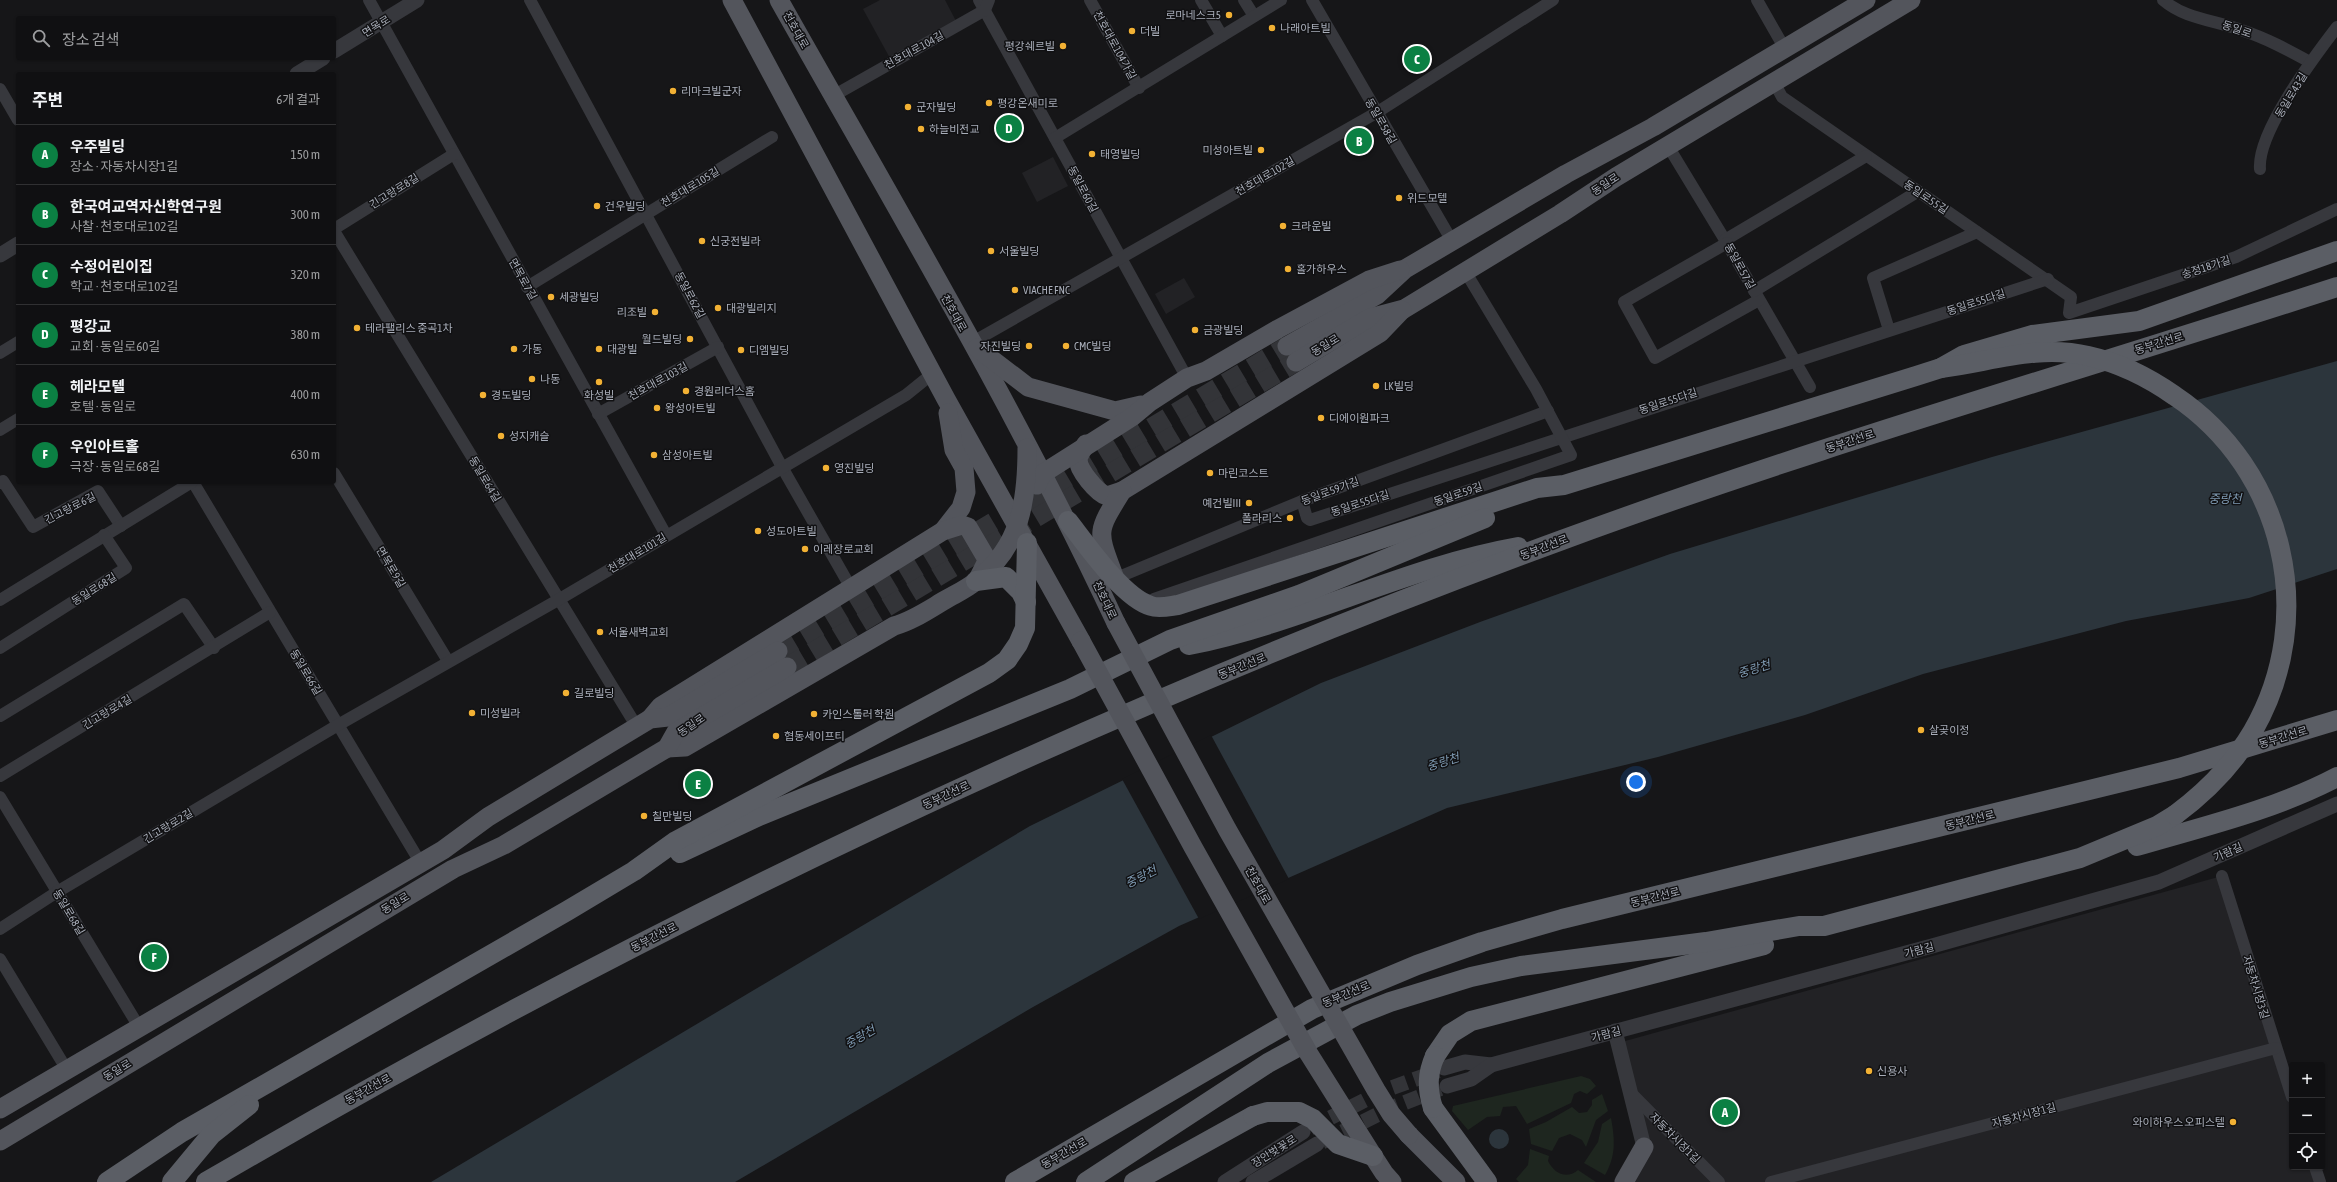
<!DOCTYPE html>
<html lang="ko">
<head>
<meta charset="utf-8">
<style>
	:root { --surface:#101012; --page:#19191b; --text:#f1f3f6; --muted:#9c9d9f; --line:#303032; --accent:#0b8043 }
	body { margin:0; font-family:"Asap Condensed","Noto Sans KR",sans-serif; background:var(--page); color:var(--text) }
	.controls { position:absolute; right:12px; bottom:12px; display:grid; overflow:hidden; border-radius:4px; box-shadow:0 1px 3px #0004 }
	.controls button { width:36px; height:36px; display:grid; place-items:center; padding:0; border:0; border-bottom:1px solid var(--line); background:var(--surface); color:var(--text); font:20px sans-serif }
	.you { position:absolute; left:1636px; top:782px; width:14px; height:14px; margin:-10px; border:3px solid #fff; border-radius:50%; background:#1a73e8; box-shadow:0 0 0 6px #1a73e833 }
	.badge { display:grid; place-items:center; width:26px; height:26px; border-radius:50%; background:var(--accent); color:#fff; font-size:13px; font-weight:700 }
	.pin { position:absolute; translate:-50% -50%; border:2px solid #fff; box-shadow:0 1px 4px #0006 }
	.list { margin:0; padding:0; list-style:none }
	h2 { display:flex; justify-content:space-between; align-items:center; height:52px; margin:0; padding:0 16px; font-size:17px }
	h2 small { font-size:13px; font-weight:400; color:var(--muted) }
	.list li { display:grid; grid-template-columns:26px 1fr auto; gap:12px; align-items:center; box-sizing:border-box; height:60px; padding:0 16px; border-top:1px solid var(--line) }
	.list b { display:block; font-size:15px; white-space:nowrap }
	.list p { margin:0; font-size:13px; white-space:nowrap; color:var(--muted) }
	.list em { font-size:13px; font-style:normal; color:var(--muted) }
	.icon { flex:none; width:22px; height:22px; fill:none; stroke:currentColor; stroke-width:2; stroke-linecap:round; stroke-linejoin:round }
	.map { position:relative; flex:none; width:2337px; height:1182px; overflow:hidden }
	.search { position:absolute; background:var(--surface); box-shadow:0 1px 3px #0004; left:16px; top:16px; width:320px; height:44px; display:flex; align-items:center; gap:10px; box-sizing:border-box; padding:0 14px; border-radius:4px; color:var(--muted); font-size:15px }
	.panel { position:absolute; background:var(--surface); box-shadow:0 1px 3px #0004; left:16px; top:72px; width:320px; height:412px; border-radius:4px }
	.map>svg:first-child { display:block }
</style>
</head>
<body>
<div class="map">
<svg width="2337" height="1182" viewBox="0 0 2337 1182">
	<rect width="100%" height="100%" fill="#161618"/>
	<g fill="#222225">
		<path d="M880 0H945L957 23 891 60 863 9Z"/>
		<path d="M1053 157 1068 186 1037 202 1022 173Z"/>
		<path d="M1184 278 1195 297 1166 314 1155 294Z"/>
		<path d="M2222 876 2292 1097V1167H2315L2320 1182H1633L1644 1147 1618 1043Z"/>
	</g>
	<g fill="#1e261f">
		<path d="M1581 1076 1590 1079 1596 1086 1587 1094 1580 1091 1574 1094 1571 1103 1527 1124 1516 1106 1503 1107 1500 1116 1487 1117 1468 1130 1452 1111 1453 1106Z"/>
		<path d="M1602 1094 1608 1111 1596 1120 1586 1147 1582 1140 1570 1134 1559 1138 1552 1151 1531 1144 1529 1129 1546 1122 1572 1107 1579 1113 1587 1112 1592 1105V1100Z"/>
		<path d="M1611 1118C1615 1140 1616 1156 1605 1175L1584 1163 1598 1142 1602 1124Z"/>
		<path d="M1530 1149 1549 1156 1548 1161C1554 1173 1566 1180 1578 1170L1596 1182H1519L1516 1179 1528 1165Z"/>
	</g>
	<g fill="#2c353c">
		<path d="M2337 361V569L2249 598 2126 621 1923 674 1805 715 1658 757 1447 808 1179 926 1033 1007 735 1182H431L1030 826 1321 683 1480 622 1670 554 1992 457Z"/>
		<circle cx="1499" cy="1139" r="10"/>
	</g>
	<path fill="#161618" d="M1211 735 1289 879 1199 919 1122 779Z"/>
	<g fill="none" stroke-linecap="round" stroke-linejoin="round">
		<g stroke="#333438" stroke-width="15" stroke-dasharray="15 8" stroke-linecap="butt">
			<path d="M1310 1128 1383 1091 1438 1071"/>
			<path d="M1322 1142 1391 1108 1447 1086"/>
		</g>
		<g stroke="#333438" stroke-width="19" stroke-dasharray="19 10" stroke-linecap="butt">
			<path d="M778 651 1287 346"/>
			<path d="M787 667 1296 362"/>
		</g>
		<g stroke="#37383d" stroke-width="12">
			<path d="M369 0 666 535"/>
			<path d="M530 0 782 467 851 588"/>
			<path d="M979 0 1187 378"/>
			<path d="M1090 0 1139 88"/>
			<path d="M1201 0 1222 36"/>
			<path d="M1244 0 1254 16"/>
			<path d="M1312 0 1452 241"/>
			<path d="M1757 0 1785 49"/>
			<path d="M2163 0C2185 19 2214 20 2241 30 2266 38 2288 50 2310 62"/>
			<path d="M1774 82 1782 97 2071 297 2069 313 2236 257 2337 209"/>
			<path d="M0 89 18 120"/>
			<path d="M833 96 985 10 989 0"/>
			<path d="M1055 138 1281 0"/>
			<path d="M1668 146 1725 240 1810 387"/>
			<path d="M2260 169C2257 132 2314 57 2337 27"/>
			<path d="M334 229 454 154"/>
			<path d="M334 231 637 727"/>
			<path d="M1725 240 1866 156"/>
			<path d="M1727 243 1624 302 1655 358 1759 300"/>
			<path d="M527 287 772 137"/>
			<path d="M1754 291 1917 192"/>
			<path d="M1889 330 1873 278 1977 232"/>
			<path d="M971 343 1376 113 1553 0"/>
			<path d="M0 353 18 342"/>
			<path d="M598 414 718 347"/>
			<path d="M0 430 18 419"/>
			<path d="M334 473 448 661"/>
			<path d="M193 482 420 862"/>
			<path d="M0 483 3 481 33 527 98 491 121 526"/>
			<path d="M1302 501 1307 518 1310 520 2048 279"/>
			<path d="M1114 579 1302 501 1548 411"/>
			<path d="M0 600 192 482"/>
			<path d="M1145 604 1154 599 1571 455 1536 389 1465 271"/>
			<path d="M0 648 126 568 104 535"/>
			<path d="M0 716 184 604 214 648"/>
			<path d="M0 776 270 612"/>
			<path d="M0 797 139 1027"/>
			<path d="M2222 876 2292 1097"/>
			<path d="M0 929 57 892 338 725 558 600 906 395 932 374"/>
			<path d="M0 959 67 1070"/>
			<path d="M1632 1094 1719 1182"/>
			<path d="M2315 1167 2320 1182"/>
			<path d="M1771 1182 2276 1048"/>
		</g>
		<g stroke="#37383d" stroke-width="15">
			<path d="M334 51 417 0"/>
			<path d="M297 74 323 58"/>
			<path d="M0 255 18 244"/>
			<path d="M1615 1031 1644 1147 1641 1156"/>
			<path d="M1444 1068 1465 1062 1491 1065"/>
			<path d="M1447 1086 1471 1079 1491 1065 1932 946 2159 882 2337 804"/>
			<path d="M1225 1182 1303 1132"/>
			<path d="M1253 1182 1317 1144"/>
		</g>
		<g stroke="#53555c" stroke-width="19">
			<path d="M732 0 946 399 1081 641"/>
			<path d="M779 0C895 206 1016 409 1116 623"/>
			<path d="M1287 346 1377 295 1405 269 1566 174 1653 127 1866 0"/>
			<path d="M977 348 1028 387 1115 411 1141 405"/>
			<path d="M1296 362 1370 318 1404 309 1560 214 1616 177 1911 0"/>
			<path d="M1086 444C1083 449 1079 454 1078 459 1078 470 1097 493 1107 496L1122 491 1380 333 1402 310"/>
			<path d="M1037 485 1042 474 1132 417 1150 402 1187 378 1206 371 1278 329 1369 280 1400 270"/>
			<path d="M943 531 961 508 966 492 964 468 954 450 948 413"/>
			<path d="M1114 576C1097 530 1096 533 1122 491"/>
			<path d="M650 719 661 706 943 531 962 525 968 527 985 556 987 561 978 579"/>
			<path d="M667 748 685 747 894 626C912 621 928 610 945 600 955 594 967 589 976 581 1021 546 1027 501 1027 448"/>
			<path d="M0 1109 443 850 488 817 650 719 668 717 778 651"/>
			<path d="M1409 1135 1456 1182"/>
			<path d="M0 1141 453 869 504 845 667 748 676 732 787 667"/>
			<path d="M1373 1156 1384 1173 1392 1182"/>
			<path d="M1624 1182 1644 1147"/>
		</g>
		<g stroke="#5b5e65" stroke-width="20">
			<path d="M1068 521C1086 544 1123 598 1151 606 1159 609 1170 606 1178 605L1537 488 1564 485 1916 376 1941 368 1964 355 2032 335 2139 321 2337 251"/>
			<path d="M976 581 1006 577 1021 592 1026 602"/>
			<path d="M1189 645C1301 623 1405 567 1518 547"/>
			<path d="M2137 846C2205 826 2274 810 2337 777"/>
			<path d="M680 853 759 816 1070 689 1170 640 1299 595 1485 518"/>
			<path d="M1435 1056 1450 1034 1471 1021 1764 945"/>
			<path d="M1433 1108 1487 1182"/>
			<path d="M107 1182 182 1132 567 911 634 871 676 841 989 673 1007 660 1018 644 1025 628 1027 543"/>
			<path d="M172 1182 211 1135 249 1105"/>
			<path d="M206 1182C638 929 1092 712 1562 540 1817 446 2079 371 2337 287"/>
			<path d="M1015 1182 1312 1009 1417 965 1482 942 1562 919 2179 768 2337 720"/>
			<path d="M1086 1182 1268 1063 1357 1015 1390 1002 1471 977 1521 966 1706 942 1799 926H1824L2080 858 2157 826 2175 815"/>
			<path d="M1134 1182 1253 1116"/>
		</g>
		<g stroke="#53555c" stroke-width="19">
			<path d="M1116 623 1227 829 1376 1090 1391 1114 1409 1135"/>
			<path d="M1081 641 1193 847 1309 1054 1373 1156"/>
		</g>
		<g stroke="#5b5e65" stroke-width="20">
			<path d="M1941 368C1990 362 2038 344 2088 356 2120 363 2148 377 2175 396 2284 469 2319 616 2253 731 2233 765 2206 792 2175 815"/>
			<path d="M1433 1108C1427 1089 1427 1074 1435 1056"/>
			<path d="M1253 1116 1267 1112H1299L1313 1119 1338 1144 1373 1156"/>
		</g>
	</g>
	<g fill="#f2b134" stroke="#111113" stroke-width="1.5">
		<circle cx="1229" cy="15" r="4"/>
		<circle cx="1272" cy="28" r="4"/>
		<circle cx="1132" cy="31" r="4"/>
		<circle cx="1063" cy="46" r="4"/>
		<circle cx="673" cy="91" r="4"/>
		<circle cx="989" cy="103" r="4"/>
		<circle cx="908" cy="107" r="4"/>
		<circle cx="921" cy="129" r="4"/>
		<circle cx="1261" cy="150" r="4"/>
		<circle cx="1092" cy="154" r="4"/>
		<circle cx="1399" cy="198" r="4"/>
		<circle cx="597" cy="206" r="4"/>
		<circle cx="1283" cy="226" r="4"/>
		<circle cx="702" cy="241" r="4"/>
		<circle cx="991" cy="251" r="4"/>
		<circle cx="1288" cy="269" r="4"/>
		<circle cx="1015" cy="290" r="4"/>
		<circle cx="551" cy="297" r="4"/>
		<circle cx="718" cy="308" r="4"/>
		<circle cx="655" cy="312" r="4"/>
		<circle cx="357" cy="328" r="4"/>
		<circle cx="1195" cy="330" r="4"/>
		<circle cx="690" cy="339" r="4"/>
		<circle cx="1029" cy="346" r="4"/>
		<circle cx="1066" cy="346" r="4"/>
		<circle cx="514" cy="349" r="4"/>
		<circle cx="599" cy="349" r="4"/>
		<circle cx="741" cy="350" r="4"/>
		<circle cx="532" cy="379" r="4"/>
		<circle cx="599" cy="382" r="4"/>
		<circle cx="1376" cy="386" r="4"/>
		<circle cx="686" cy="391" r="4"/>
		<circle cx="483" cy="395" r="4"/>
		<circle cx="657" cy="408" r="4"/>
		<circle cx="1321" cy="418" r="4"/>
		<circle cx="501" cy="436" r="4"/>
		<circle cx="654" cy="455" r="4"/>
		<circle cx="826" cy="468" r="4"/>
		<circle cx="1210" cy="473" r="4"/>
		<circle cx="1249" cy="503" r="4"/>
		<circle cx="1290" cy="518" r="4"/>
		<circle cx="758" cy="531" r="4"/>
		<circle cx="805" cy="549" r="4"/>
		<circle cx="600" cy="632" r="4"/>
		<circle cx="566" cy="693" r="4"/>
		<circle cx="472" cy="713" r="4"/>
		<circle cx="814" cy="714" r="4"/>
		<circle cx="1921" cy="730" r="4"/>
		<circle cx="776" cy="736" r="4"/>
		<circle cx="644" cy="816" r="4"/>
		<circle cx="1869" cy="1071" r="4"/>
		<circle cx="2233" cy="1122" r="4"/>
	</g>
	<g text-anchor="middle" stroke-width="3" stroke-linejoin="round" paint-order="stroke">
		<g font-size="11" fill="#a8adb8" stroke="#111113" text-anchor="start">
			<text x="1221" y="19" text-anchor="end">로마네스크5</text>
			<text x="1280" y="32">나래아트빌</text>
			<text x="1140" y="35">더빌</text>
			<text x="1055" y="50" text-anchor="end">평강쉐르빌</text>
			<text x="681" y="95">리마크빌군자</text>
			<text x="997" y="107">평강온새미로</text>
			<text x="916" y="111">군자빌딩</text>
			<text x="929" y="133">하늘비전교</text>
			<text x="1253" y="154" text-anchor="end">미성아트빌</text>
			<text x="1100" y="158">태영빌딩</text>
			<text x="1407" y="202">위드모텔</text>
			<text x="605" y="210">건우빌딩</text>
			<text x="1291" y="230">크라운빌</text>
			<text x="710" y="245">신궁전빌라</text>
			<text x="999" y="255">서울빌딩</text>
			<text x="1296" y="273">홀가하우스</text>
			<text x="1023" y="294">VIACHE FNC</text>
			<text x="559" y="301">세광빌딩</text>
			<text x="726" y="312">대광빌리지</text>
			<text x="647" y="316" text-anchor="end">리조빌</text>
			<text x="365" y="332">테라팰리스 중곡1차</text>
			<text x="1203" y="334">금광빌딩</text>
			<text x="682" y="343" text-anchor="end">월드빌딩</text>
			<text x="1021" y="350" text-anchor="end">자진빌딩</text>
			<text x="1074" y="350">CMC빌딩</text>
			<text x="522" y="353">가동</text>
			<text x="607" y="353">대광빌</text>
			<text x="749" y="354">디엠빌딩</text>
			<text x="540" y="383">나동</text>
			<text x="1384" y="390">LK빌딩</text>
			<text x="694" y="395">경원리더스홈</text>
			<text x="491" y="399">경도빌딩</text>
			<text x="599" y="399" text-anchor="middle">화성빌</text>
			<text x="665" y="412">왕성아트빌</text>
			<text x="1329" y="422">디에이원파크</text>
			<text x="509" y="440">성지캐슬</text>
			<text x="662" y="459">삼성아트빌</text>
			<text x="834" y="472">영진빌딩</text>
			<text x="1218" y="477">마린코스트</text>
			<text x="1241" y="507" text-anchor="end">예건빌III</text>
			<text x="1282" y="522" text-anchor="end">폴라리스</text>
			<text x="766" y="535">성도아트빌</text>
			<text x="813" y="553">이레장로교회</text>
			<text x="608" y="636">서울새벽교회</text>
			<text x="574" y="697">길로빌딩</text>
			<text x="480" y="717">미성빌라</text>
			<text x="822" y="718">카인스톨러 학원</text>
			<text x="1929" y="734">살곶이정</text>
			<text x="784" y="740">협동세이프티</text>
			<text x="652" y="820">칠만빌딩</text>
			<text x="1877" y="1075">신용사</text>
			<text x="2225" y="1126" text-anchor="end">와이하우스 오피스텔</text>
		</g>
		<g font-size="11" fill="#a8adb8" stroke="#111113">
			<text transform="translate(376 26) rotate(-32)" y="4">면목로</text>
			<text transform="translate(2237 29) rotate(19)" y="4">동일로</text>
			<text transform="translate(796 30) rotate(61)" y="4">천호대로</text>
			<text transform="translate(1115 45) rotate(61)" y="4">천호대로104가길</text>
			<text transform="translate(914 50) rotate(-29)" y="4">천호대로104길</text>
			<text transform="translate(2291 95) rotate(-59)" y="4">동일로43길</text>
			<text transform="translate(1381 121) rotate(60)" y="4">동일로58길</text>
			<text transform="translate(1265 176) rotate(-30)" y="4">천호대로102길</text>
			<text transform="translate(1605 184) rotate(-33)" y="4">동일로</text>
			<text transform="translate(690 187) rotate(-31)" y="4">천호대로105길</text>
			<text transform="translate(1083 189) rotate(62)" y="4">동일로60길</text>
			<text transform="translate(394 191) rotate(-32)" y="4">긴고랑로8길</text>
			<text transform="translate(1926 197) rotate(34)" y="4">동일로55길</text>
			<text transform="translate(1740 266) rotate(61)" y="4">동일로57길</text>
			<text transform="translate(2206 267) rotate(-18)" y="4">송정18가길</text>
			<text transform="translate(523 279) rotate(61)" y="4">면목로7길</text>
			<text transform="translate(690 295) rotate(62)" y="4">동일로62길</text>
			<text transform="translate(1976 302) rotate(-18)" y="4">동일로55다길</text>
			<text transform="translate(954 313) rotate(61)" y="4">천호대로</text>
			<text transform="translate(2159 343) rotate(-17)" y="4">동부간선로</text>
			<text transform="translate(1325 345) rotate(-31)" y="4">동일로</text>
			<text transform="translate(658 381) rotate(-29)" y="4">천호대로103길</text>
			<text transform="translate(1668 401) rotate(-18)" y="4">동일로55다길</text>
			<text transform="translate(1850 441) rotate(-18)" y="4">동부간선로</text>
			<text transform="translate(485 479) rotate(59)" y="4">동일로64길</text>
			<text transform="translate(1330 491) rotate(-20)" y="4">동일로59가길</text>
			<text transform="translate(1458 494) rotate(-19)" y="4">동일로59길</text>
			<text transform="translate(1360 503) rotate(-18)" y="4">동일로55다길</text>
			<text transform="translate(70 508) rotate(-27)" y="4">긴고랑로6길</text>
			<text transform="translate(1544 547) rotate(-21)" y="4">동부간선로</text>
			<text transform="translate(637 553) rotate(-31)" y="4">천호대로101길</text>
			<text transform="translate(391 567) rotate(59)" y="4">면목로9길</text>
			<text transform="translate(94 589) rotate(-32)" y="4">동일로68길</text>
			<text transform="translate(1105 600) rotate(65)" y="4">천호대로</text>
			<text transform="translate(1242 666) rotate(-22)" y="4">동부간선로</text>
			<text transform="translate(306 672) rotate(59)" y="4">동일로66길</text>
			<text transform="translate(107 712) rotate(-31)" y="4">긴고랑로4길</text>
			<text transform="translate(691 725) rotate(-34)" y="4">동일로</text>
			<text transform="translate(2283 737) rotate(-17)" y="4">동부간선로</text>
			<text transform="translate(946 795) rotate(-25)" y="4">동부간선로</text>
			<text transform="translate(1970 820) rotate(-14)" y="4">동부간선로</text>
			<text transform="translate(168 826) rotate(-31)" y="4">긴고랑로2길</text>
			<text transform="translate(2228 852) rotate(-24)" y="4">가람길</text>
			<text transform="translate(1258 885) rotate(61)" y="4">천호대로</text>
			<text transform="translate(1655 897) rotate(-14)" y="4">동부간선로</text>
			<text transform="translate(395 903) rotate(-31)" y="4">동일로</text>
			<text transform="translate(69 912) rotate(59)" y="4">동일로68길</text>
			<text transform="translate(654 937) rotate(-27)" y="4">동부간선로</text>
			<text transform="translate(1919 950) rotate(-15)" y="4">가람길</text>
			<text transform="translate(2256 987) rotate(73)" y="4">자동차시장3길</text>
			<text transform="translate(1346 994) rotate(-23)" y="4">동부간선로</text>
			<text transform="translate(1606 1034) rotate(-15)" y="4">가람길</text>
			<text transform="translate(117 1070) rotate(-31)" y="4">동일로</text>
			<text transform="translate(368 1089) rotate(-29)" y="4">동부간선로</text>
			<text transform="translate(2024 1115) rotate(-15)" y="4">자동차시장1길</text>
			<text transform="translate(1675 1138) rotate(45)" y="4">자동차시장1길</text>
			<text transform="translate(1274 1151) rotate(-32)" y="4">장안벚꽃로</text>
			<text transform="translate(1064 1153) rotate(-30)" y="4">동부간선로</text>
		</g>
		<g font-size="12" font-style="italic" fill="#7f9bb3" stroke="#111113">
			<text x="2225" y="503">중랑천</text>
			<text transform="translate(1754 669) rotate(-17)" y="4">중랑천</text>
			<text transform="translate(1443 762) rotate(-17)" y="4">중랑천</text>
			<text transform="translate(1141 877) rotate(-27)" y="4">중랑천</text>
			<text transform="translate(860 1037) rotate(-30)" y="4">중랑천</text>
		</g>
	</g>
</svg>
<div class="controls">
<button>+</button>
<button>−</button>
<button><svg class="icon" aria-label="locate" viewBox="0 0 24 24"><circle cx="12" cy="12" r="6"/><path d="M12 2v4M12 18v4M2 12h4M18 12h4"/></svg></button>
</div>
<div class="you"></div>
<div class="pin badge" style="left:1725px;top:1112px">A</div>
<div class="pin badge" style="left:1359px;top:141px">B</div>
<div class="pin badge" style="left:1417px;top:59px">C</div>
<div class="pin badge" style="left:1009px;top:128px">D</div>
<div class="pin badge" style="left:698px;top:784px">E</div>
<div class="pin badge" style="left:154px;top:957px">F</div>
<div class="search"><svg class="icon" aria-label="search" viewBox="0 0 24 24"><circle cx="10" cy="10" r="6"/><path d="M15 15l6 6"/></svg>장소 검색</div>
<section class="panel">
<h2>주변<small>6개 결과</small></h2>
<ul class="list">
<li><span class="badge">A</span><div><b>우주빌딩</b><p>장소 · 자동차시장1길</p></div><em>150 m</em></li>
<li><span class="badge">B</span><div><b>한국여교역자신학연구원</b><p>사찰 · 천호대로102길</p></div><em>300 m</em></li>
<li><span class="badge">C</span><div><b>수정어린이집</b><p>학교 · 천호대로102길</p></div><em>320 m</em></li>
<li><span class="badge">D</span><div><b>평강교</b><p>교회 · 동일로60길</p></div><em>380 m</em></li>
<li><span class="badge">E</span><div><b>헤라모텔</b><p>호텔 · 동일로</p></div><em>400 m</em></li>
<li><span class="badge">F</span><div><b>우인아트홀</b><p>극장 · 동일로68길</p></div><em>630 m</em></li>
</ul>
</section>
</div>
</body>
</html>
